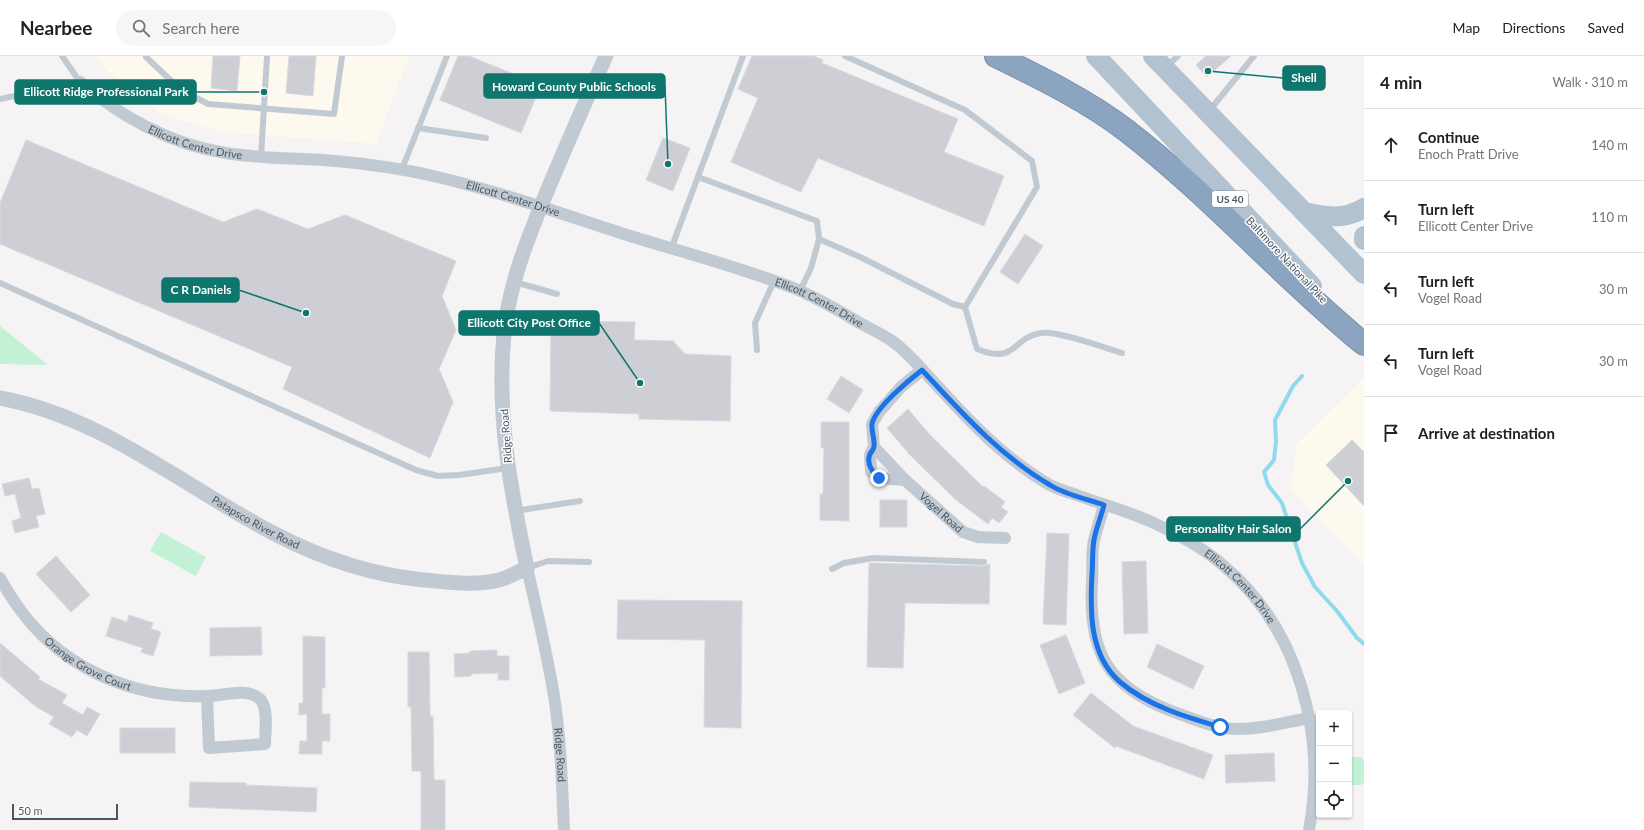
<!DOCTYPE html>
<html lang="en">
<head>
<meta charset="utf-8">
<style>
	:root { --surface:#fff; --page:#f6f6f6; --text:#202124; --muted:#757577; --line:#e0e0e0 }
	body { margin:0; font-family:Lato,sans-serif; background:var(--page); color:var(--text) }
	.controls { position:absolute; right:12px; bottom:12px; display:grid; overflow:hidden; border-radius:4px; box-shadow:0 1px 3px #0004 }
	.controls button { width:36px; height:36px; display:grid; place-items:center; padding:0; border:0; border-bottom:1px solid var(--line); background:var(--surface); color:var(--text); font:20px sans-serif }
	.scale { position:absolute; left:12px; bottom:10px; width:106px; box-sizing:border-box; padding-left:4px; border:2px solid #4a5661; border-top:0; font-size:11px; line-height:14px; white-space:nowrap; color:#4a5661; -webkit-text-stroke:3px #fff; paint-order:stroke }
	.stop { position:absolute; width:12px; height:12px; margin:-9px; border:3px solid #1a73e8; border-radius:50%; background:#fff }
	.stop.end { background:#1a73e8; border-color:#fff; box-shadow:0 1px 4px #0008 }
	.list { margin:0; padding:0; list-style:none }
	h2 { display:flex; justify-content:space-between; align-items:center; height:52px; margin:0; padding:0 16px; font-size:17px }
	h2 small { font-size:13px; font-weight:400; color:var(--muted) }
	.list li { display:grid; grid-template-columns:26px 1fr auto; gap:12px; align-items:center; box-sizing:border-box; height:72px; padding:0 16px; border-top:1px solid var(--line) }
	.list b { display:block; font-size:15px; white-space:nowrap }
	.list p { margin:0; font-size:13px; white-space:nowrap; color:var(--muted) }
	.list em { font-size:13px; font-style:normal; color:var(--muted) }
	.icon { flex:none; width:22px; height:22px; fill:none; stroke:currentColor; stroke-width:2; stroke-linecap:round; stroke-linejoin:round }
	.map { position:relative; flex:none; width:1364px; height:774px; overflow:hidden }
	header { display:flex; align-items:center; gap:24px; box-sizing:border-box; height:56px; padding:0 20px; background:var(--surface); border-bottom:1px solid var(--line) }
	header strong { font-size:19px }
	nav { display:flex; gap:22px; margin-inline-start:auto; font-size:14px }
	.search { width:280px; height:36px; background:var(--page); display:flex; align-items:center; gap:10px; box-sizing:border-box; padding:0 14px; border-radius:22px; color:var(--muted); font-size:15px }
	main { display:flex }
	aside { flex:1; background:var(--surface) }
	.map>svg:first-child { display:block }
</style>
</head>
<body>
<header>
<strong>Nearbee</strong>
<div class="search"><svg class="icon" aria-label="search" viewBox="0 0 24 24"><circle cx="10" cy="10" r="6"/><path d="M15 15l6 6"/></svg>Search here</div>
<nav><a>Map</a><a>Directions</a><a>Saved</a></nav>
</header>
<main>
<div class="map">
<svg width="1364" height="774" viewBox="0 0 1364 774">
	<rect width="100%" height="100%" fill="#f5f3f3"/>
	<g fill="#fdf9ef">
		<path d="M96 0H409L376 88 222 76 159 57 106 14Z"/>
		<path d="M1364 321V509L1291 434 1296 388Z"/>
	</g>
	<g fill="#c3f1d5">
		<path d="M0 270 48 309 0 308Z"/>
		<path d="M161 476 206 501 196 520 150 495Z"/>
		<path d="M1349 701H1360L1364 704V727L1361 729H1349Z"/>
	</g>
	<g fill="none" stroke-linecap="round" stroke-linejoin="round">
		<path stroke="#90daee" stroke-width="4" d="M1302 320 1293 330 1275 364 1276 385 1274 404 1264 416 1268 429 1282 447 1302 507 1315 531 1337 555 1357 582 1364 588"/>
	</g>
	<g fill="#cdcfd5" stroke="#d7d9de">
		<path d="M213 0H240L237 35 211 32Z"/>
		<path d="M289 0H316L313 40 286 37Z"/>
		<path d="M458 0H469L541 29 521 77 440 44Z"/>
		<path d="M752 0H814L823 4 822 7 958 63 944 96 1004 120 984 170 818 102 801 136 731 106 758 42 738 33Z"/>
		<path d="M1206 0H1231L1207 21 1196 9Z"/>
		<path d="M663 82 690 92 673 135 646 124Z"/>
		<path d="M26 84 223 166 257 153 308 173 345 159 456 205 442 240 456 274 439 313 453 346 430 402 283 333 292 311 0 188V147Z"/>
		<path d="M1025 178 1043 190 1018 228 1000 216Z"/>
		<path d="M551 265 635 266 634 284 673 285 685 298 731 300 730 365 639 363V358L550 355Z"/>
		<path d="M841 320 863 334 849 357 827 343Z"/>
		<path d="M908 353 930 379 983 431 984 430 1005 446 1001 451 1008 456 999 467 992 462 988 468 955 443 910 399 887 372Z"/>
		<path d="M821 366H849V465L820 464V438H823L824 392H821Z"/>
		<path d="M1352 384 1364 396V450L1326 409Z"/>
		<path d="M29 422 32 433 39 432 45 458 36 460 39 471 15 477 12 465 21 462 15 438 5 440 2 428Z"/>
		<rect x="880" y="444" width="27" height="27"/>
		<path d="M1047 477 1069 478 1066 569 1043 568Z"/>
		<path d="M56 500 90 539 71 556 36 518Z"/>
		<path d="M1146 505 1148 577 1124 578 1122 506Z"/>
		<path d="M869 507 984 510 990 508 989 548 905 547 903 612 867 611Z"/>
		<path d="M618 544 742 545 741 672 704 671 705 584 617 583Z"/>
		<path d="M129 559 153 567 151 573 161 576 153 600 141 596 143 592 106 580 112 561 127 566Z"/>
		<path d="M261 571 262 599 210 600V572Z"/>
		<path d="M1066 579 1085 627 1059 638 1040 589Z"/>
		<path d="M303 580 325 581V632H322V658H330V685H322V698H299L300 685H307V658L299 659V647H303Z"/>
		<path d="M0 587 40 621 38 623 67 639 62 647 83 659 87 651 100 658 87 680 77 674 72 681 49 668 54 661 35 650 0 620Z"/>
		<path d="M1157 588 1204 610 1193 633 1147 611Z"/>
		<path d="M497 594V600H509V624H498V617L471 618V620L455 621 454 598 470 597V595Z"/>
		<path d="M408 596H429L430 660H433L434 724H445V774H421V715H412L411 651H408Z"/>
		<path d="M1091 637 1133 670 1213 699 1204 723 1116 690 1115 692 1073 659Z"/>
		<rect x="120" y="672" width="55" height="25"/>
		<path d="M1274 697 1275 725 1226 727 1225 699Z"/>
		<path d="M190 726 246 727V729L317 732 316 756 189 751Z"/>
	</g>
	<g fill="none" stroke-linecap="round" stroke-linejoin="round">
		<defs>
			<path id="motorway" d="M996 0C1041 22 1088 45 1127 75 1211 140 1282 221 1364 288"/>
		</defs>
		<use href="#motorway" stroke="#7690ad" stroke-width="24"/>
		<g stroke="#c1cad2" stroke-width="6">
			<path d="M146 1 180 33 208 48 334 58 342 0"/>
			<path d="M1166 11 1178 0"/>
			<path d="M0 43 80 26 62 0"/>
			<path d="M1209 55 1254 0"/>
			<path d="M418 72 486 82"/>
			<path d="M261 101 267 0"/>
			<path d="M402 113 447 0"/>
			<path d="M698 121 817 165 819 183 811 212 800 235"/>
			<path d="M819 183 860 201 953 248 965 251 1037 131 1032 105 965 54 845 0"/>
			<path d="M671 193 743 0"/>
			<path d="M515 226 557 238"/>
			<path d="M0 227 416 414 438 420 459 419 508 412"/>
			<path d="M965 251 977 293C1017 309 1011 282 1041 277 1056 274 1106 292 1122 297"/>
			<path d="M757 294 755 267 774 225"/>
			<path d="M515 455 580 445"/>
			<path d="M527 512 548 505 589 506"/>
			<path d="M832 513 844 507 873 502 984 506"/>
		</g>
		<g stroke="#c1cad2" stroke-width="12">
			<path id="s1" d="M80 26C121 61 172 89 226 97 263 103 299 102 336 105 367 108 398 112 429 119 495 134 559 157 624 178 681 196 740 211 796 233 817 242 838 254 858 266 869 272 882 278 892 285 911 298 926 319 942 335 974 370 1007 404 1048 428 1057 433 1067 436 1077 439 1103 449 1132 456 1158 469 1181 480 1205 493 1224 510 1299 573 1327 680 1309 774"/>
			<path id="s2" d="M922 314 901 331 879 356 872 368 874 391 905 424 963 476 978 481 1005 482"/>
			<path d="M874 391 870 399 871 416 879 422 905 424"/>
			<path d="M1104 449C1101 461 1097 472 1094 484 1091 497 1093 513 1092 526 1088 596 1107 631 1174 656 1193 663 1214 672 1235 673 1260 674 1285 666 1310 662"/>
			<path id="s3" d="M527 512C537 555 547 597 554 640 561 684 562 730 564 774"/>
			<path id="s4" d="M0 522C4 530 9 537 14 545 57 610 130 643 207 640 223 640 247 631 260 643 269 652 265 676 265 688L209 692 207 640"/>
		</g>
		<path stroke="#c1cad2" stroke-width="15" id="s5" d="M0 342C103 361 184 431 275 478 321 502 372 519 424 524 447 526 476 530 499 524 509 521 518 516 527 512 511 436 496 357 504 278 509 228 529 179 548 133 567 88 586 44 606 0"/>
		<g stroke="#b3c2d1" stroke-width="20">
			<path d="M1096 0 1312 230"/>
			<path d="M1153 0 1364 218"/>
			<path d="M1304 156C1325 161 1344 164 1364 152"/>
			<path d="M1364 180V184"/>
		</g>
		<use href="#motorway" stroke="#8ba5c1" stroke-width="22"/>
	</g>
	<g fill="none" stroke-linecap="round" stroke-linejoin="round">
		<path stroke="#1a73e8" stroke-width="5" d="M879 422C872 416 866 408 870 398 872 395 874 393 874 390 875 383 871 375 872 368 875 352 909 324 922 314 961 356 1000 400 1050 429 1066 439 1087 443 1104 449 1101 461 1096 472 1094 484 1092 495 1093 507 1092 518 1090 555 1089 599 1120 626 1148 650 1186 661 1220 671"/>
	</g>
	<g text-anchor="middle" stroke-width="3" stroke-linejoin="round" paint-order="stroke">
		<rect fill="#fff" stroke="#808990" stroke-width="1" x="1212" y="135" width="36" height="16" rx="3"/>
		<g font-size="10" font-weight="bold" fill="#4a5661">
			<text x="1230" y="147">US 40</text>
		</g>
		<g font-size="11" fill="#4a5661" stroke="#fff">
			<text dy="4" stroke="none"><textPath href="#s1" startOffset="132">Ellicott Center Drive</textPath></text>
			<text dy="4" stroke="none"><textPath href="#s1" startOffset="456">Ellicott Center Drive</textPath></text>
			<text transform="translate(1287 204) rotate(47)" y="4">Baltimore National Pike</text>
			<text dy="4" stroke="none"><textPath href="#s1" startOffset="780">Ellicott Center Drive</textPath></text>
			<text transform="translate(506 380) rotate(-94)" y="4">Ridge Road</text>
			<text dy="4" stroke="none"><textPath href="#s2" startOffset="191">Vogel Road</textPath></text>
			<text dy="4" stroke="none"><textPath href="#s5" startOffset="286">Patapsco River Road</textPath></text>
			<text dy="4" stroke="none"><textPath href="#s1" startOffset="1296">Ellicott Center Drive</textPath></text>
			<text dy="4" stroke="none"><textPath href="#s4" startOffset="126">Orange Grove Court</textPath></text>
			<text dy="4" stroke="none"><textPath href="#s3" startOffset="190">Ridge Road</textPath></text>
		</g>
	</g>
	<path fill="none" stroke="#0f766e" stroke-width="1.5" d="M1208 15L1283 22M668 108L665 30M264 36L196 36M306 257L239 234M640 327L599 267M1348 425L1300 473"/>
	<g fill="#0f766e" stroke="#fff" stroke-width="1.5">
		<circle cx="1208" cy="15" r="4"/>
		<circle cx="668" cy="108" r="4"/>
		<circle cx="264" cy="36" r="4"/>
		<circle cx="306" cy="257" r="4"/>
		<circle cx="640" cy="327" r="4"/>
		<circle cx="1348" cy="425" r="4"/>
	</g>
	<g fill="#0f766e" stroke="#0f766e" stroke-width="1.5">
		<rect x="1283" y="10" width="42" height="24" rx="4"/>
		<rect x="484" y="18" width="181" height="24" rx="4"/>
		<rect x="15" y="24" width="181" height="24" rx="4"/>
		<rect x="162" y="222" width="77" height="24" rx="4"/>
		<rect x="459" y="255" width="140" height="24" rx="4"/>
		<rect x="1167" y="461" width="133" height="24" rx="4"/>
	</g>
	<g font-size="12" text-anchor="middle" font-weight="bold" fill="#fff">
		<text x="1304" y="26">Shell</text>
		<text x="574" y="35">Howard County Public Schools</text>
		<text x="106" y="40">Ellicott Ridge Professional Park</text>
		<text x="201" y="238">C R Daniels</text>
		<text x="529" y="271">Ellicott City Post Office</text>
		<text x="1233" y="477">Personality Hair Salon</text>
	</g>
</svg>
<div class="controls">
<button>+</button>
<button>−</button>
<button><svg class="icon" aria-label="locate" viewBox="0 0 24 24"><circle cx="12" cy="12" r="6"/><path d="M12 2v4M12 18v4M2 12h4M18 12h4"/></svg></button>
</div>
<div class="scale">50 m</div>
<div class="stop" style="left:1220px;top:671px"></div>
<div class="stop end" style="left:879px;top:422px"></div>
</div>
<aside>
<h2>4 min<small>Walk · 310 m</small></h2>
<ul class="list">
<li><svg class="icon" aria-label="ahead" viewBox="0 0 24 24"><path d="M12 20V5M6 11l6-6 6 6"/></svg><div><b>Continue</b><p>Enoch Pratt Drive</p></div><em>140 m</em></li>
<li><svg class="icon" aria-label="left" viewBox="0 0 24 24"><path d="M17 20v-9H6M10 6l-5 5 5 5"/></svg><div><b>Turn left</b><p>Ellicott Center Drive</p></div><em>110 m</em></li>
<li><svg class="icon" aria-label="left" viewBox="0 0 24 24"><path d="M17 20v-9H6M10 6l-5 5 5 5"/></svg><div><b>Turn left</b><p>Vogel Road</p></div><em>30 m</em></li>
<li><svg class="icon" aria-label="left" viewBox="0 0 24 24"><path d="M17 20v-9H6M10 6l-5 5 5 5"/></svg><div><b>Turn left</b><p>Vogel Road</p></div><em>30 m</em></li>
<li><svg class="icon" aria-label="arrive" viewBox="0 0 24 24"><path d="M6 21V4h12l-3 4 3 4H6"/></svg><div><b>Arrive at destination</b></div></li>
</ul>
</aside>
</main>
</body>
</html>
